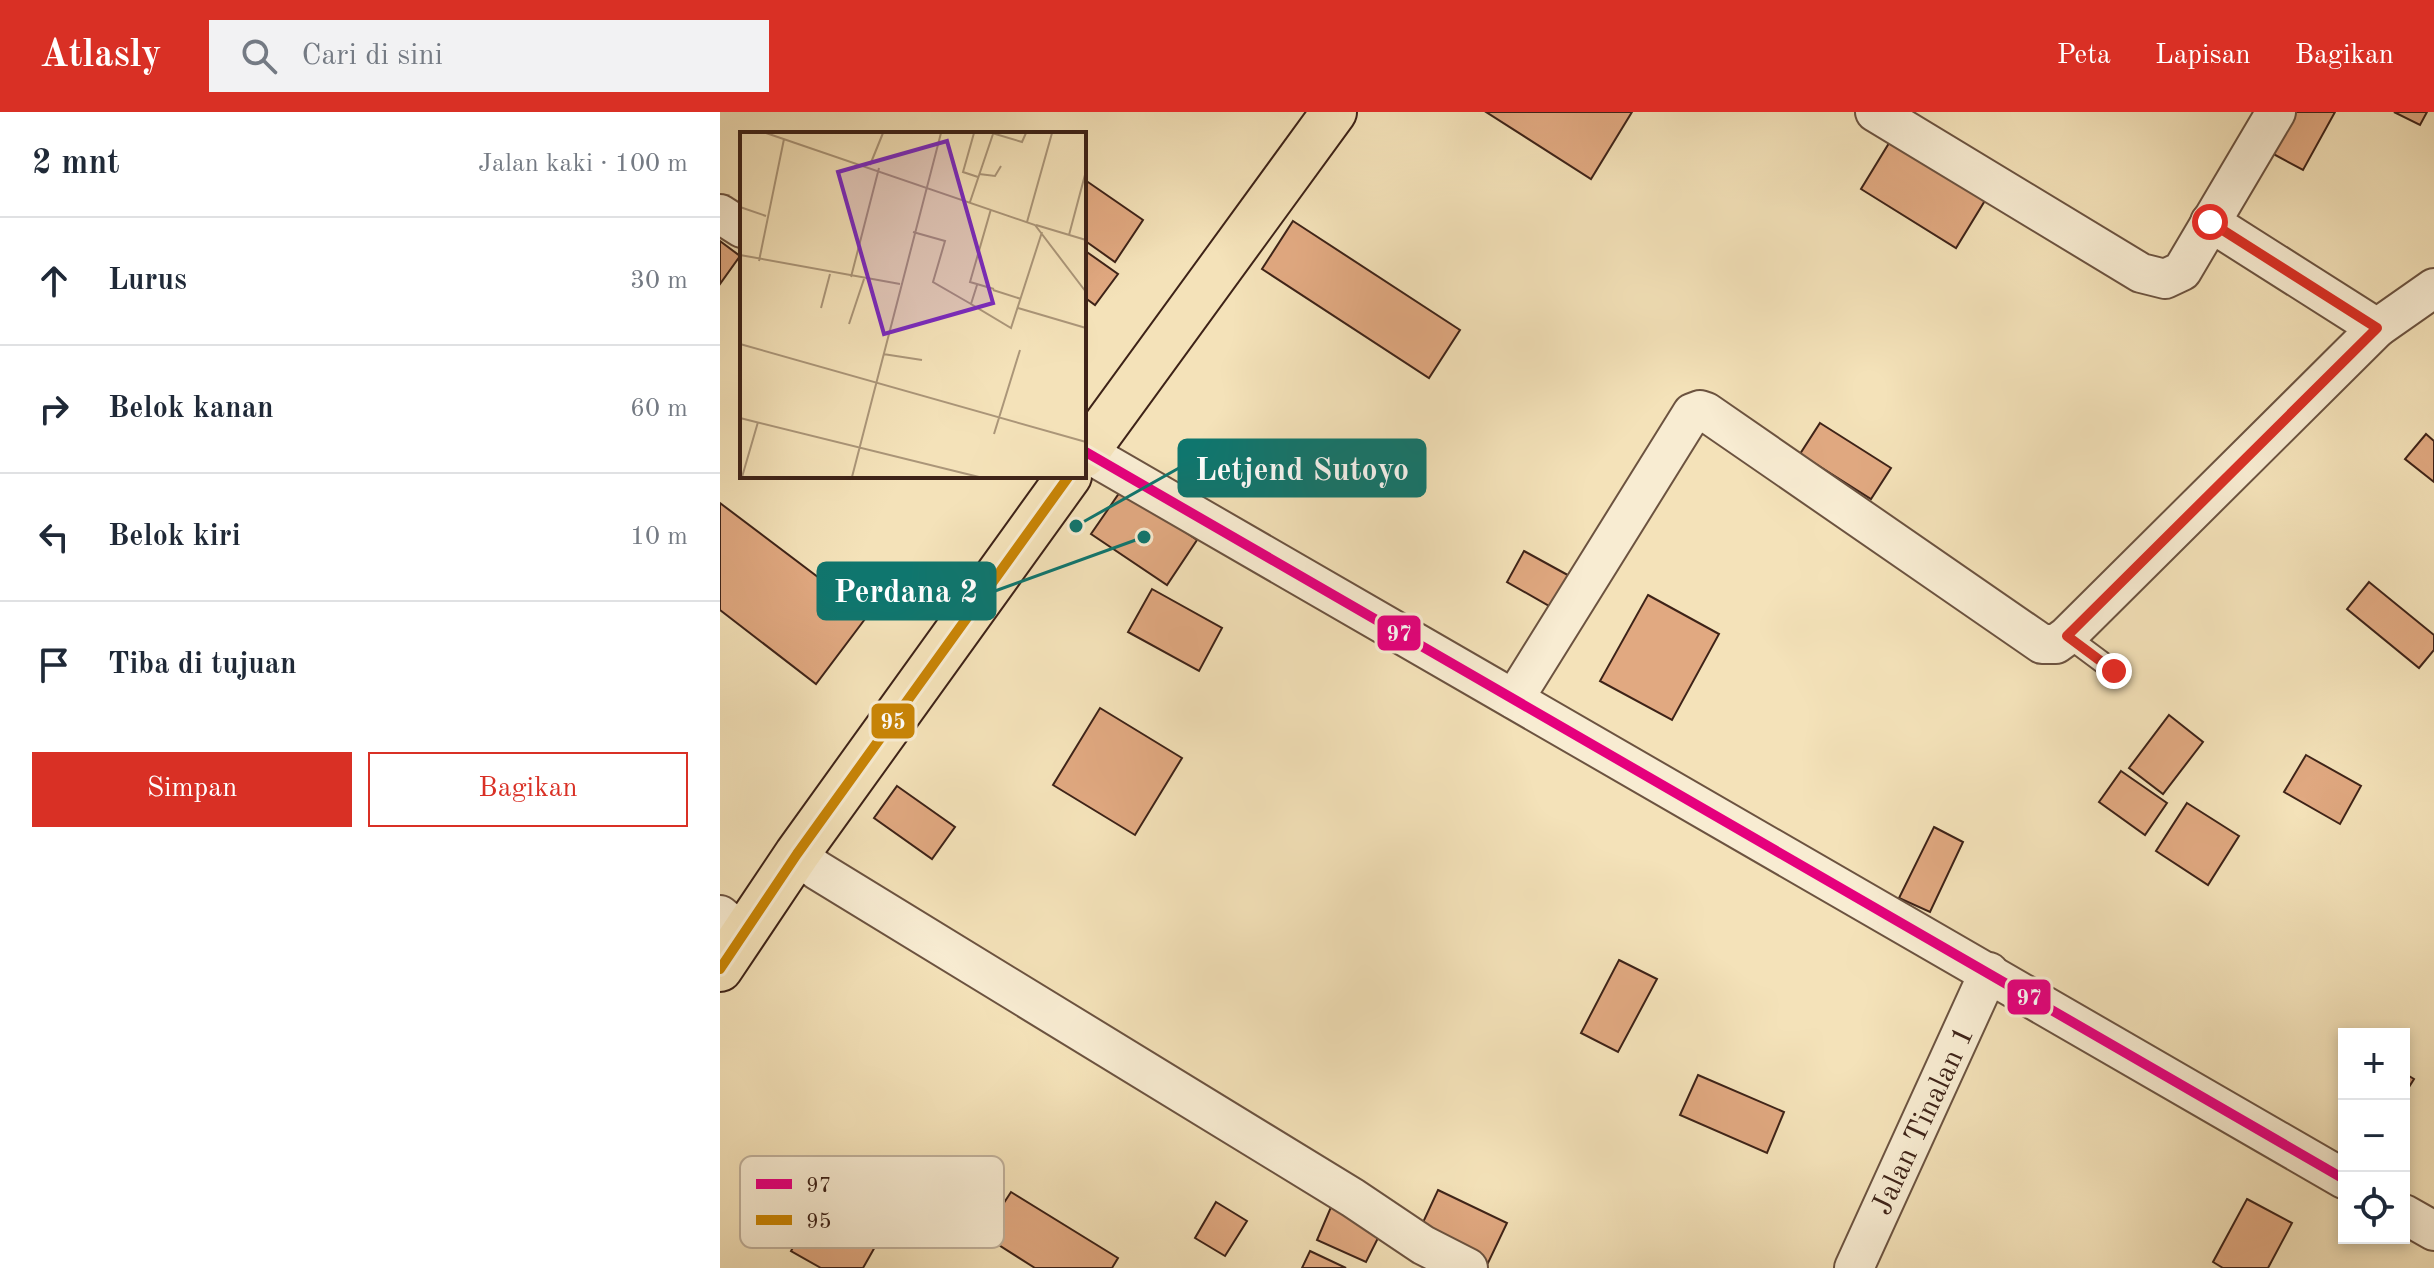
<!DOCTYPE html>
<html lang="id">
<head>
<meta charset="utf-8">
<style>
	:root { --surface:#fff; --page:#f2f2f3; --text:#1f2937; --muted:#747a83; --line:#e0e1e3; --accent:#d93025 }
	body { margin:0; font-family:"Old Standard TT",serif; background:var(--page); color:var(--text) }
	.controls { position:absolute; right:24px; bottom:24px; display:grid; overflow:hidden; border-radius:0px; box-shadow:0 4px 12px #0003 }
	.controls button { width:72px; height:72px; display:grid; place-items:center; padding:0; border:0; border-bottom:2px solid var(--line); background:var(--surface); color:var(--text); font:40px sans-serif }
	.stop { position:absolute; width:24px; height:24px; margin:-18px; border:6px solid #d93025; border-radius:50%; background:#fff }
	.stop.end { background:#d93025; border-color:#fff; box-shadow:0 2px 8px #0008 }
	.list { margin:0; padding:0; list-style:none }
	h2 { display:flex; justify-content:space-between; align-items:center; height:104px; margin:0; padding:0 32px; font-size:34px }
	h2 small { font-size:26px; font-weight:400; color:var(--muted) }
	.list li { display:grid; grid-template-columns:52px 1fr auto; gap:24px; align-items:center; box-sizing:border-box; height:128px; padding:0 32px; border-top:2px solid var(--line) }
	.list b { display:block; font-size:30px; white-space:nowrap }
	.list em { font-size:26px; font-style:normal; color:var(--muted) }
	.actions { display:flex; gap:16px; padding:24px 32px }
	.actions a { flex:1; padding:18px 0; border:2px solid var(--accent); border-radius:0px; text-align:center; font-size:28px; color:var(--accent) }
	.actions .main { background:var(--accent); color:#fff }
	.icon { flex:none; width:44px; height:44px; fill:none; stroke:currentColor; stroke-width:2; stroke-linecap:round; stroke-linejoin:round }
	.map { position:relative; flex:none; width:1714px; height:1156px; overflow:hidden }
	header { display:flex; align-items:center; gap:48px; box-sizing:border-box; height:112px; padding:0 40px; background:var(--accent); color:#fff }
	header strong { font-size:38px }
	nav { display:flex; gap:44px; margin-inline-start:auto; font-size:28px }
	.search { width:560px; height:72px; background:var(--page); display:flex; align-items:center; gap:20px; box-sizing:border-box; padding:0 28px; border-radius:0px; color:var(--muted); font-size:30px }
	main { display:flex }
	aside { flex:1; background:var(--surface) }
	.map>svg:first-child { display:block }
</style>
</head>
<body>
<header>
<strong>Atlasly</strong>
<div class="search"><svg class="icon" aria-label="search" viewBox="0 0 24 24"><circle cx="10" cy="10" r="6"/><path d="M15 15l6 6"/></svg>Cari di sini</div>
<nav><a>Peta</a><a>Lapisan</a><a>Bagikan</a></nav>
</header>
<main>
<aside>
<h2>2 mnt<small>Jalan kaki · 100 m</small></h2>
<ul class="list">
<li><svg class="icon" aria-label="ahead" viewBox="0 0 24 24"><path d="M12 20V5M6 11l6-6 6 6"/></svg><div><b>Lurus</b></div><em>30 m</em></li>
<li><svg class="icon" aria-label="right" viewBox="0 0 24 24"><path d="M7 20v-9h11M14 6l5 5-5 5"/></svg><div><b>Belok kanan</b></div><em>60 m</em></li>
<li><svg class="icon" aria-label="left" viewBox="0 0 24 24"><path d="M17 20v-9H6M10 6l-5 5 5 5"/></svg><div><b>Belok kiri</b></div><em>10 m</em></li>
<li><svg class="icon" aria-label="arrive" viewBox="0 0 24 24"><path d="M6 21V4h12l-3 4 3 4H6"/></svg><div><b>Tiba di tujuan</b></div></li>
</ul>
<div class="actions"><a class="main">Simpan</a><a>Bagikan</a></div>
</aside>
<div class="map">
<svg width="1714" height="1156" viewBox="0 0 1714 1156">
	<rect width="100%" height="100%" fill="#f4e2b9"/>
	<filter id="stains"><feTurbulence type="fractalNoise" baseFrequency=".0025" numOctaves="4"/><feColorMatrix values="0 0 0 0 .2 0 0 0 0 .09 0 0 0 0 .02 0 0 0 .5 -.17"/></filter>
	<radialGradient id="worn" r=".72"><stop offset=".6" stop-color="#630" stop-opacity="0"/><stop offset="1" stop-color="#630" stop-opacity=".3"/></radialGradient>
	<g fill="#e1a981" stroke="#3e2318" stroke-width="2">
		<path d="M766 0H912L871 67Z"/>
		<path d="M1567 0H1615L1583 58 1546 38Z"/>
		<path d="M1674 0H1707L1700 13Z"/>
		<path d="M1174 23 1269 82 1236 136 1141 77Z"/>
		<path d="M365 68 423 108 395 150 364 128Z"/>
		<path d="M573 109 740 218 709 266 542 157Z"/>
		<path d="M0 129 20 144 0 172Z"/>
		<path d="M364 138 398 162 375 193 364 185Z"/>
		<path d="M1100 311 1171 356 1151 387 1080 342Z"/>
		<path d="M1706 322 1714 329V370L1685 347Z"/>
		<path d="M402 377 477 428 447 473 371 422Z"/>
		<path d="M0 391 148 503 96 572 0 498Z"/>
		<path d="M804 439 855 467 838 499 787 470Z"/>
		<path d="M1649 470 1714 523V538L1699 556 1627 497Z"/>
		<path d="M432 477 502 516 479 559 408 520Z"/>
		<path d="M928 483 999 522 952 608 880 569Z"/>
		<path d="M380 596 462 646 415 723 333 673Z"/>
		<path d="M1449 603 1483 630 1443 682 1409 656Z"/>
		<path d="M1586 643 1641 674 1620 712 1564 680Z"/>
		<path d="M1401 659 1447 691 1425 723 1379 690Z"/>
		<path d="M177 674 235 715 212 747 154 706Z"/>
		<path d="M1467 691 1519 724 1488 773 1436 739Z"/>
		<path d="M1214 715 1243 730 1210 800 1179 786Z"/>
		<path d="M899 848 937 867 898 940 861 921Z"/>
		<path d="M1684 961 1694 967 1684 983Z"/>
		<path d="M978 963 1064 1000 1047 1041 960 1003Z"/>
		<path d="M105 1077 168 1112 143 1156H101L71 1139Z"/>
		<path d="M718 1078 787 1111 768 1151 699 1119Z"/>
		<path d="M291 1080 398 1146 392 1156H315L263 1123Z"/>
		<path d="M1527 1087 1572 1111 1548 1156H1503L1493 1150Z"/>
		<path d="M496 1090 527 1109 505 1144 475 1126Z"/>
		<path d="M611 1095 662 1118 646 1150 597 1128Z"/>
		<path d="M590 1139 626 1156H582Z"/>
	</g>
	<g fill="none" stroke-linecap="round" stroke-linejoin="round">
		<defs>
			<path id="service" d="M1347 524 1394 559"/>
			<g id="minor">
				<path d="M1155 0 1421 161 1445 167 1462 159 1556 0"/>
				<path d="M0 102 22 116"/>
				<path d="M1490 110 1657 216 1714 176"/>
				<path d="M364 339 1624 1067"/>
				<path d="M794 587 972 301 980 298 986 300 1322 532H1336L1347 524 1657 216"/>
				<path d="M77 742 97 758 633 1086 703 1133 748 1156"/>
				<path d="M0 803 23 822"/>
				<path d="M1684 1102 1714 1119"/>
				<path d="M1134 1156 1269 860"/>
			</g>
			<g id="primary">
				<path d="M364 343 614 0"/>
				<path d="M0 857 77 742 349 364"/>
			</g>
		</defs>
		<use href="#service" stroke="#6c5340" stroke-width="24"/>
		<use href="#minor" stroke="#6c5340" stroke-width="42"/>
		<use href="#primary" stroke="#3e2318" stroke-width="48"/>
		<use href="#service" stroke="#f8ecd2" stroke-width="20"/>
		<use href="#minor" stroke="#f8ecd2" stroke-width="38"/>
		<use href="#primary" stroke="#f4e2b9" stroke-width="44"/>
		<defs>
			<path id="bus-1" d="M364 339 1624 1067"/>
			<path id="bus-2" d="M0 857 77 742 349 364"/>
		</defs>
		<use href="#bus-1" stroke="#f8ecd2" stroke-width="16"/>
		<use href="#bus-2" stroke="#f8ecd2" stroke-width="16"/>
		<use href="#bus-1" stroke="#e5007d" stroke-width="10"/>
		<use href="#bus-2" stroke="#c98506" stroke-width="10"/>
	</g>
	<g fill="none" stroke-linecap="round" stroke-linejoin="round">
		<path stroke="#d93025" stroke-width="10" d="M1394 559 1347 524 1657 216 1490 110"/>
	</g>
	<g text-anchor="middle" stroke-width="6" stroke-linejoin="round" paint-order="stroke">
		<g font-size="30" fill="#3e2318" stroke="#f8ecd2">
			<text transform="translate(1202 1008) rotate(-65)" y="10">Jalan Tinalan 1</text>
		</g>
	</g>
	<g transform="translate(20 20)">
		<rect width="346" height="346" fill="#f4e2b9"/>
		<path fill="none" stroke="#ab9679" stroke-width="2" d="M26 1 295 93 346 160M234 1 223 40 238 45M252 1 282 10 286 1M130 33 143 1M239 42 255 44 261 34M230 70 253 2M0 75 26 84M251 77 230 150 254 157M287 90 312 1M296 93 346 108M173 100 205 109 193 150 231 172M329 103 346 39M0 123 160 152M19 129 44 7M111 145 139 36M237 153 231 172 271 196 302 100M253 158 281 167M81 176 90 142M278 176 346 196M109 192 124 147M0 212 346 310M143 222 182 228M0 286 239 345M254 302 280 218M2 345 18 290M112 345 201 1"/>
		<path fill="#7b2cbf" fill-opacity="0.15" stroke="#7b2cbf" stroke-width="4" d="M207 9 253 171 144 202 98 40Z"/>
		<rect width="346" height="346" fill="none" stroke="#3e2318" stroke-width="4"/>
	</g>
	<rect x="20" y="1044" width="264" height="92" rx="12" fill="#f8ecd2" stroke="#c0b09a" stroke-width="2"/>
	<rect x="36" y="1067" width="36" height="10" fill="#e5007d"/>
	<rect x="36" y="1103" width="36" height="10" fill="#c98506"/>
	<g font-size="22" fill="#3e2318">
		<text x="86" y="1080">97</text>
		<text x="86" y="1116">95</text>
	</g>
	<path fill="none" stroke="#0f766e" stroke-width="3" d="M356 414L459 356M424 425L275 479"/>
	<g fill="#0f766e" stroke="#f8ecd2" stroke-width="3">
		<circle cx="356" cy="414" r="8"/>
		<circle cx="424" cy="425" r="8"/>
	</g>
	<g fill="#0f766e" stroke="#0f766e" stroke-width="3">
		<rect x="459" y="328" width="246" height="56" rx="8"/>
		<rect x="98" y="451" width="177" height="56" rx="8"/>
	</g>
	<g font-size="32" text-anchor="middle" font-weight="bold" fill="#fff">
		<text x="582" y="368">Letjend Sutoyo</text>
		<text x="186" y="490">Perdana 2</text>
	</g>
	<g stroke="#f8ecd2" stroke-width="3">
		<rect x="656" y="502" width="46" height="38" rx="8" fill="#e5007d"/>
		<rect x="150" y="590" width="46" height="38" rx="8" fill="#c98506"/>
		<rect x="1286" y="866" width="46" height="38" rx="8" fill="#e5007d"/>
	</g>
	<g font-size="22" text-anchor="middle" font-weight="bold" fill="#fff">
		<text x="679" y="529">97</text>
		<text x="173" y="617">95</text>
		<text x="1309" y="893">97</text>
	</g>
	<rect width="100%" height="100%" filter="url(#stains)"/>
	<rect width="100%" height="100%" fill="url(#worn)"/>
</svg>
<div class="controls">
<button>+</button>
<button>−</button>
<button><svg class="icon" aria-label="locate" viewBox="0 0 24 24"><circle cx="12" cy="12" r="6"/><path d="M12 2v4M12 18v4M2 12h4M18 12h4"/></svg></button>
</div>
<div class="stop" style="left:1490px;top:110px"></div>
<div class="stop end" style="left:1394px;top:559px"></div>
</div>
</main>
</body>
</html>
